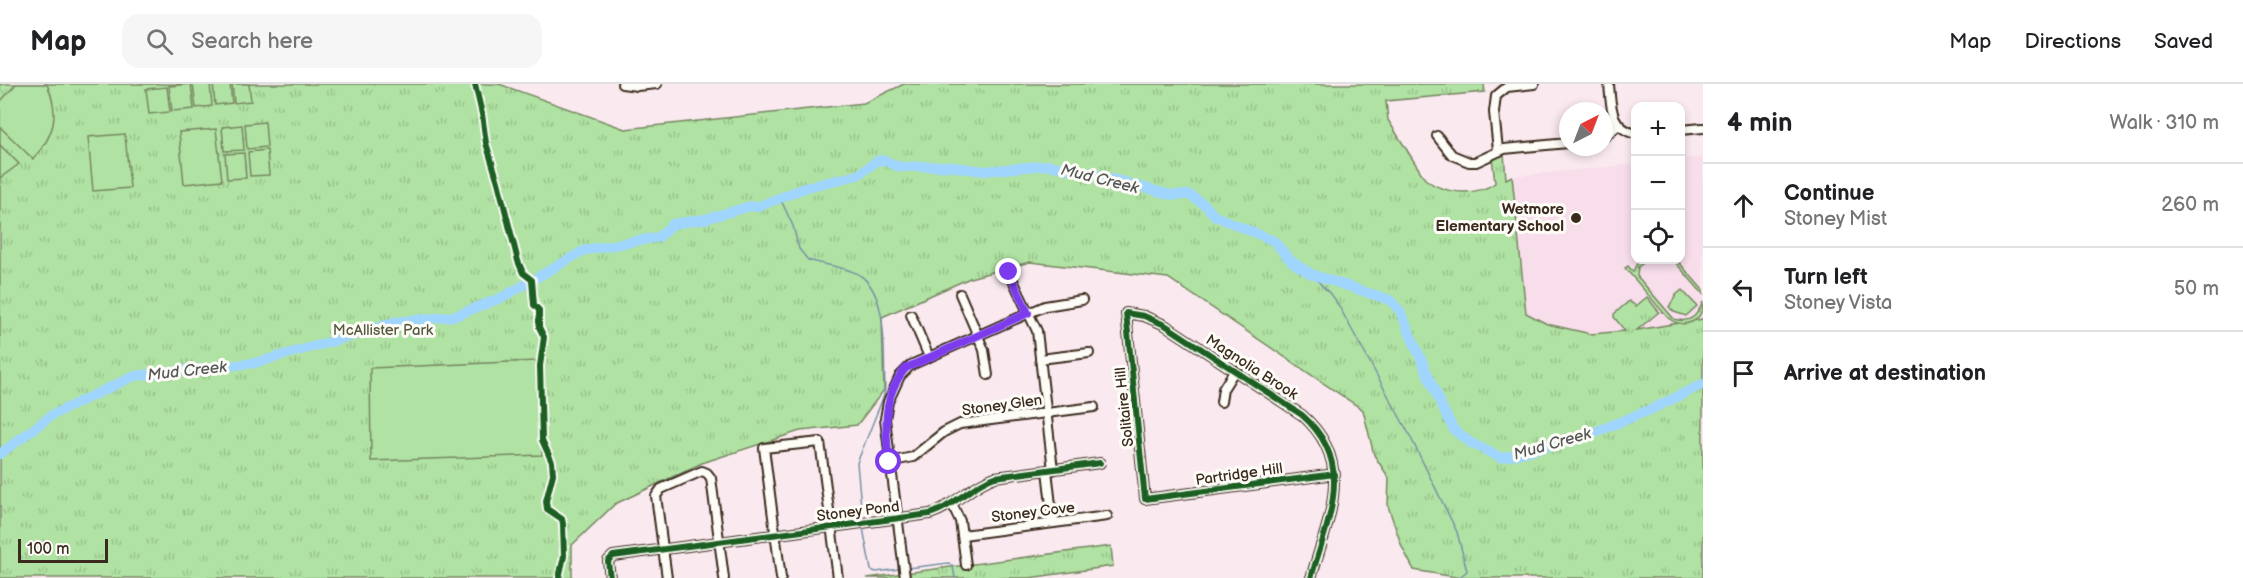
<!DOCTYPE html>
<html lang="en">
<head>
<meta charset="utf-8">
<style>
	:root { --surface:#fff; --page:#f6f6f6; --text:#202124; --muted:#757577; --line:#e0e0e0 }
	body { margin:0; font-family:"Balsamiq Sans",sans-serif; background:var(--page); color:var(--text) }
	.controls { position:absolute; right:18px; top:18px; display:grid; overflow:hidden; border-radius:12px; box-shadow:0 3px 9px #0003 }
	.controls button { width:54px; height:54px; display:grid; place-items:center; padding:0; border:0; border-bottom:2px solid var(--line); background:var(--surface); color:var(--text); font:30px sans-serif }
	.compass { position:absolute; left:1559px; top:18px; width:54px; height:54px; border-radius:50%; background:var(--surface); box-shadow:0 3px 9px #0003; rotate:42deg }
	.scale { position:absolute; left:18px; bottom:15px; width:90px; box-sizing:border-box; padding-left:6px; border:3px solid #3b2a1e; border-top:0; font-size:16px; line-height:21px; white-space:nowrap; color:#3b2a1e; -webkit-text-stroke:4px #fdfcf7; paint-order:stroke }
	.stop { position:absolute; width:18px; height:18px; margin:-14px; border:4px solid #7c3aed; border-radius:50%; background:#fff }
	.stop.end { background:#7c3aed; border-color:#fff; box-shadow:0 2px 6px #0008 }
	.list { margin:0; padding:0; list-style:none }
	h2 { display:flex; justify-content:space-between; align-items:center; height:78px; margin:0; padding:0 24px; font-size:26px }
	h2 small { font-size:20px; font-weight:400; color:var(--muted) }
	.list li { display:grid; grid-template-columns:39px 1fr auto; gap:18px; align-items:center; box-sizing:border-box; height:84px; padding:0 24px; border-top:2px solid var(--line) }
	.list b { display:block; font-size:22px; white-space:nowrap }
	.list p { margin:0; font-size:20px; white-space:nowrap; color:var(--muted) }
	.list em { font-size:20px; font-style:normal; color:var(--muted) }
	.icon { flex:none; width:33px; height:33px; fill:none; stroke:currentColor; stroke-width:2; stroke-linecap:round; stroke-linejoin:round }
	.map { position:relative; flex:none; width:1703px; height:494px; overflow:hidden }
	header { display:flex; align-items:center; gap:36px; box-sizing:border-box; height:84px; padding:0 30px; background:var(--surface); border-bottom:2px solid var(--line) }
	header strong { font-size:28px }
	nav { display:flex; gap:33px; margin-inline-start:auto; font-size:21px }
	.search { width:420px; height:54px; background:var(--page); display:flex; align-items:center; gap:15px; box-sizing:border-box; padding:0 21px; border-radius:18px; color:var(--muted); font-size:22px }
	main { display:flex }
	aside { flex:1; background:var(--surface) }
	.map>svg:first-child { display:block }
</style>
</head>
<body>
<header>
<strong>Map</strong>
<div class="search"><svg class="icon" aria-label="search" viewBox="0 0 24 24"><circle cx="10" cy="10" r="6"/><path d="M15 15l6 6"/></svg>Search here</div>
<nav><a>Map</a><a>Directions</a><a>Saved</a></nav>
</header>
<main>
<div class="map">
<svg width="1703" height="494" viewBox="0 0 1703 494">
	<defs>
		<pattern id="grass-tufts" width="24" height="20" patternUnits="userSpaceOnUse" patternTransform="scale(1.5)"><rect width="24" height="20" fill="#b0e2a3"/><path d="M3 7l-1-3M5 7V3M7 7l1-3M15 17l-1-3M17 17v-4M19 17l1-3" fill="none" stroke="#98c28c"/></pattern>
	</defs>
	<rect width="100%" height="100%" fill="#faeaf0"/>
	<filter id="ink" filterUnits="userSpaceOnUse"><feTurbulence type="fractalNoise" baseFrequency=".0167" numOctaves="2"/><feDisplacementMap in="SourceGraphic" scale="12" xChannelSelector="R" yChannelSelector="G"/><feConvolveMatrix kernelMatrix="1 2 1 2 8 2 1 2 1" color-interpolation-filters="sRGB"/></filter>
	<g filter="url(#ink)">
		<path fill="#f8deeb" d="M1703 73V235L1639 246 1591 250 1547 240 1526 229 1512 92 1635 80 1636 176H1680L1681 75Z"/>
		<g fill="url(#grass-tufts)" stroke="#768660" stroke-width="1.5">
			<path d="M0 0H499L625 45 864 19 904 0H1484L1485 8 1386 17 1388 36 1425 95C1444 110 1475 113 1495 99L1492 73 1504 69 1506 95 1512 92 1526 229 1547 240 1591 250 1625 247 1614 233V230L1629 217 1636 222 1647 213 1659 228 1637 246 1703 235V494H1461L1414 486 1402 463 1388 422 1389 394 1374 371 1363 326 1168 194 1030 178 970 194 882 233 884 306 857 341 800 347 702 379 615 420 572 461V494H0Z"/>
			<path d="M1682 206 1697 222 1686 232 1674 228 1669 223 1676 211Z"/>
			<path d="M1111 462 1113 482 1029 494H867Z"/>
		</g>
		<g fill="#b0e2a3" stroke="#768660" stroke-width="1.5">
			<path d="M16 0H47C60 30 55 51 33 75L0 43V18Z"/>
			<path d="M191 0 194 25 172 27 169 2Z"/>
			<path d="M193 0H210L212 22 196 24Z"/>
			<path d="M213 0H230L232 19 215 21Z"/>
			<path d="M232 0H249L251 17 234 19Z"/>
			<path d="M167 3 170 28 149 30 146 5Z"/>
			<path d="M265 38 267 63 247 65 245 40Z"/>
			<path d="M242 41 244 66 224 67 222 43Z"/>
			<path d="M216 45 222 96 184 100 179 48Z"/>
			<path d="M125 50 130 104 93 107 88 53Z"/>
			<path d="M0 61 19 80 0 94Z"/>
			<path d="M267 66 269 91 250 92 248 68Z"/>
			<path d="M244 69 246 94 227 95 225 70Z"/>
			<path d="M1642 176H1677L1703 206V210L1675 178 1646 177 1638 183 1637 192 1674 235C1690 240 1697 232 1703 218 1703 238 1684 246 1668 234L1625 184 1628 182 1633 188 1636 181Z"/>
			<path d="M536 277 542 371 371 377 370 284Z"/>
		</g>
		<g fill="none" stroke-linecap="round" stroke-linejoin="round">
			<g stroke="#7891a4" stroke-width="1.5">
				<path d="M780 114 793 142 799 165 808 176C821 180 847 184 858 190 890 209 883 271 885 304L884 311 857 379 862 433"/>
				<path d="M1311 190 1335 215 1408 348 1457 448 1467 487 1459 494"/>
				<path d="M863 444 871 486 876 488 899 485"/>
				<path d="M908 484 949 479 953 483 955 494"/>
			</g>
			<g stroke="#a0d5fe" stroke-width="10">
				<path d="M365 248 394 238 455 232 503 213 585 166 659 153 673 140 705 135 751 122 757 123 807 103 858 91 877 77 884 76 899 83 947 82 984 87 1048 81 1095 90 1171 111H1190L1205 121 1215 132 1274 157 1291 177 1311 190 1390 216 1400 227 1442 323 1454 346 1471 359 1501 374 1578 355 1652 325 1703 300"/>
				<path d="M0 370 52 331 134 292 255 279 355 251"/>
			</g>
			<defs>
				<g id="minor">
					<path d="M622 0 637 2 657 0"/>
					<path d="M1609 0C1611 22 1610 44 1636 50"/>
					<path d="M1680 46 1703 44"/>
					<path d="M1437 52 1452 71 1469 78H1476L1504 65 1568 59"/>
					<path d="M1604 53 1619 41"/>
					<path d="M1498 66 1494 28 1496 12 1507 3 1534 0"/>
					<path d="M1009 188 1037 247 1053 386"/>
					<path d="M960 210 984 266 988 291"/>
					<path d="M911 231 929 273"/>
					<path d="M1040 275 1089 269"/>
					<path d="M1221 318 1223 305 1235 286"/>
					<path d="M889 378 913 373 944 348 960 340 1094 323"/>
					<path d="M1047 386 1053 439"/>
					<path d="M952 420 960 437 966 481"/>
					<path d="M963 451 1107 432"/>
					<path d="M610 494 608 477 613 472 930 430C955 422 971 401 995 393L1100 379"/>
					<path d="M667 494 656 412 661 405 702 387 707 389 711 394 724 494"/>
					<path d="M781 494 764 364 820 358 838 494"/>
					<path d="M905 494 885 335 888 318 900 292 911 281 1045 222 1082 216"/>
					<path d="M1311 494C1328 435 1357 379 1302 331L1165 241 1144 232 1126 229 1145 415 1335 390"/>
				</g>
			</defs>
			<use href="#minor" stroke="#3b2a1e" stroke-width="12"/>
			<use href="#minor" stroke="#fdfcf7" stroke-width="8"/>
			<defs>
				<g id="cycleway">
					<path d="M475 0 482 30 486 59 498 98 518 177 523 189 532 196 534 221 539 226V243L544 253 540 282 542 356 552 378 553 390 546 417 547 425 562 435 563 440 564 472 559 494"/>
					<path d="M610 494 608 477 613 472 930 430C955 422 971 401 995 393L1100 379"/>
					<path d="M1311 494C1328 435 1357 379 1302 331L1165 241 1144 232 1126 229 1145 415 1335 390"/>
				</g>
			</defs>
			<use href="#cycleway" stroke="#fdfcf7" stroke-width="10"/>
			<use href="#cycleway" stroke="#1b5e20" stroke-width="6"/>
		</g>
	</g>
	<g fill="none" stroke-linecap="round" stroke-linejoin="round" filter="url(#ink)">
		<path stroke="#7c3aed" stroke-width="8" d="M889 378C885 344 882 312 906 284L1028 229 1009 188"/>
	</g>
	<circle fill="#3b2a1e" stroke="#fdfcf7" stroke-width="2" cx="1576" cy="134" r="6"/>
	<g text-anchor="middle" stroke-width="6" stroke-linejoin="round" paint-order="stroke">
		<g font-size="15" font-weight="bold" fill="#3b2a1e" stroke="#fdfcf7" text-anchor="end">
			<text x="1564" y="130">Wetmore<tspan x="1564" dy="17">Elementary School</tspan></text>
		</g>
		<g font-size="15" fill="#58583f" stroke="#fdfcf7">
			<text x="383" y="251">McAllister Park</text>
		</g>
		<g font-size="15" fill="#3b2a1e" stroke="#fdfcf7">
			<text transform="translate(1252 283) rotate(33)" y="5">Magnolia Brook</text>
			<text transform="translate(1002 321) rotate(-8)" y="5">Stoney Glen</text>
			<text transform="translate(1124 323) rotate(-96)" y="5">Solitaire Hill</text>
			<text transform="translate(1239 390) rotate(-8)" y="5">Partridge Hill</text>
			<text transform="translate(858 427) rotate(-7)" y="5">Stoney Pond</text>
			<text transform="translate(1033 428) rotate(-7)" y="5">Stoney Cove</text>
		</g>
		<g font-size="16" font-style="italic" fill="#545556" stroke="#fdfcf7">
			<text transform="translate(1100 94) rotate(14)" y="6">Mud Creek</text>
			<text transform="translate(187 286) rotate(-6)" y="6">Mud Creek</text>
			<text transform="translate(1552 359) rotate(-16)" y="6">Mud Creek</text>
		</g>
	</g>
</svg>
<div class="controls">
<button>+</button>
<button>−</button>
<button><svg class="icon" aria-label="locate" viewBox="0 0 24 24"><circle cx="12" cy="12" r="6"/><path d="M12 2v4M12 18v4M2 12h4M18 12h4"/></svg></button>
</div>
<svg class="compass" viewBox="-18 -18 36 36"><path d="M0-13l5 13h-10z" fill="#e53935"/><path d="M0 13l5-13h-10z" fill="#757577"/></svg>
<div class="scale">100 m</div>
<div class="stop" style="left:889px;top:378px"></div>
<div class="stop end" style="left:1009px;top:188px"></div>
</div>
<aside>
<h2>4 min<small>Walk · 310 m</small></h2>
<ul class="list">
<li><svg class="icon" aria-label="ahead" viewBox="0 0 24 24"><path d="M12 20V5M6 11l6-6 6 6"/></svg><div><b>Continue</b><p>Stoney Mist</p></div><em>260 m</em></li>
<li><svg class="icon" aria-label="left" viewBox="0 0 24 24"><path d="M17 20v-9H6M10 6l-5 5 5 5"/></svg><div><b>Turn left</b><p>Stoney Vista</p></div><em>50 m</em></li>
<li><svg class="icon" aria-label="arrive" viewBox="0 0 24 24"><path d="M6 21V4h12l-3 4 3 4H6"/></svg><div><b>Arrive at destination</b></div></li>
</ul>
</aside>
</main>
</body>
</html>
